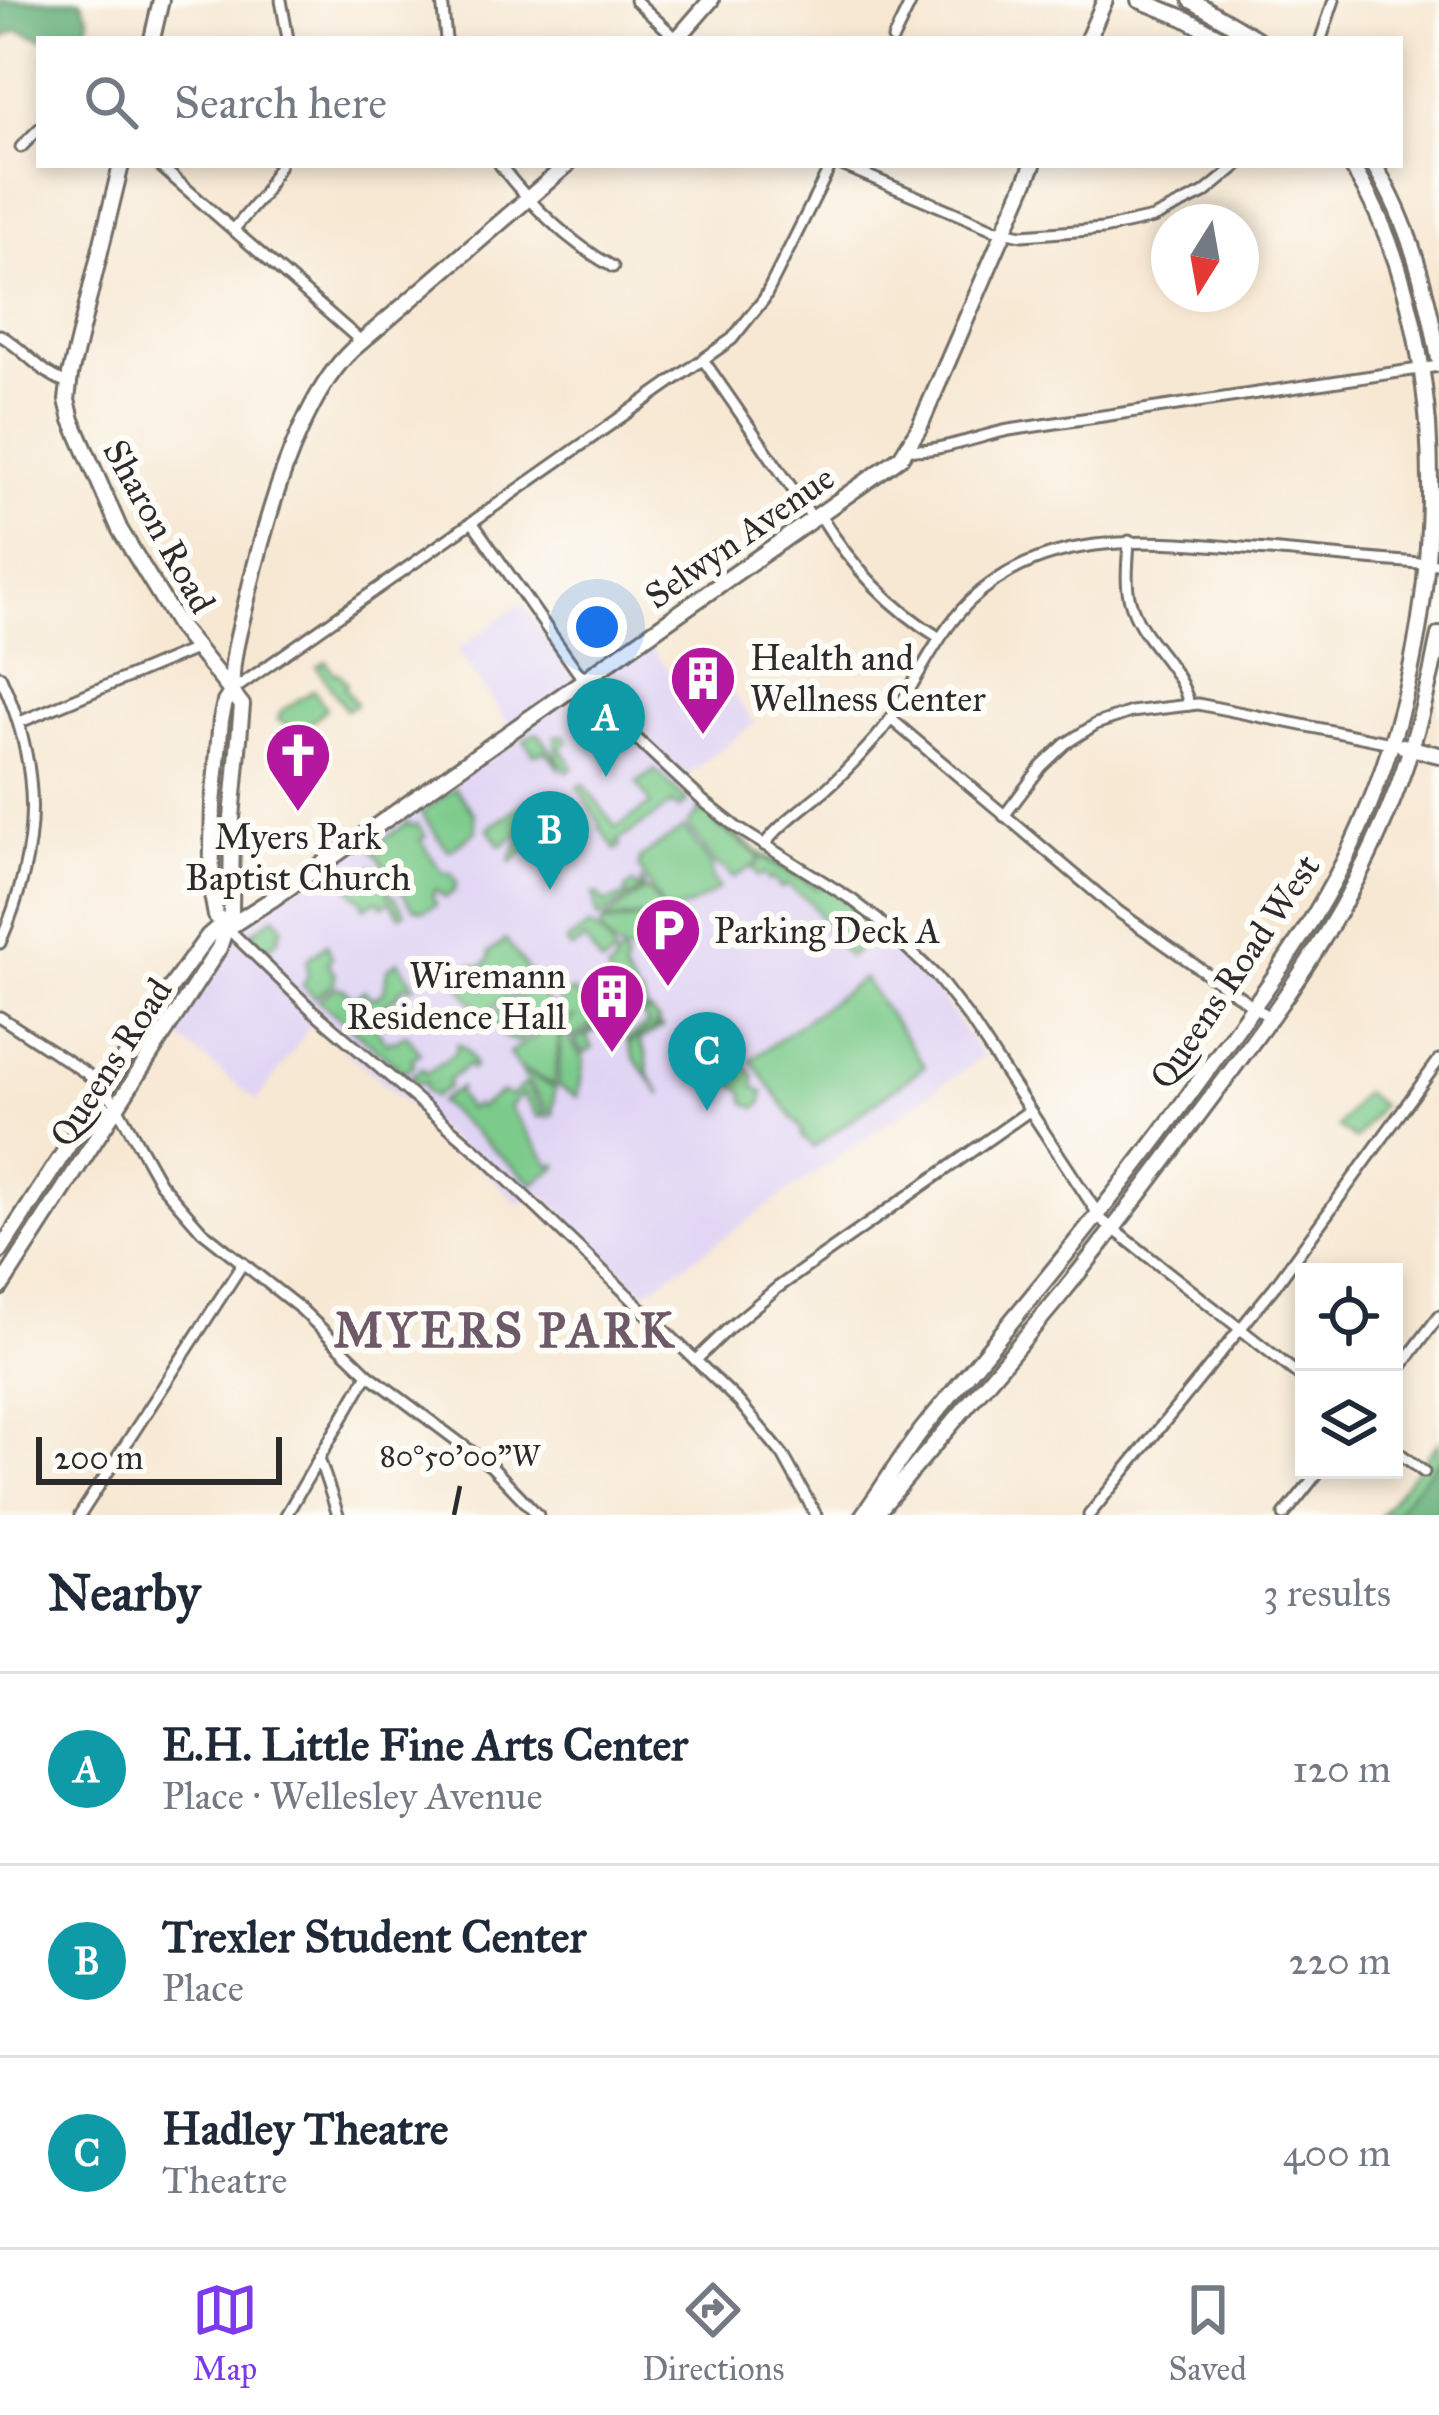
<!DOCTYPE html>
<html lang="en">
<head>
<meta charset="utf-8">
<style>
	:root { --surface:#fff; --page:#f6f6f7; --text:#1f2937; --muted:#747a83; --line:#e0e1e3; --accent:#7c3aed }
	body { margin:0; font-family:"IM FELL Great Primer",serif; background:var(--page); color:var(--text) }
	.controls { position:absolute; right:36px; bottom:36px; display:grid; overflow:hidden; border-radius:0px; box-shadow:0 6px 18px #0003 }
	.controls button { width:108px; height:108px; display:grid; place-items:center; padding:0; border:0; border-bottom:3px solid var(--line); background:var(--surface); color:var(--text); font:60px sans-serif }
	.compass { position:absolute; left:1151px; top:204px; width:108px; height:108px; border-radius:50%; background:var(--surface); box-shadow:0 6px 18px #0003; rotate:191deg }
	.scale { position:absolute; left:36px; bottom:30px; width:246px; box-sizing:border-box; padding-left:12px; border:6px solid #2b2b2b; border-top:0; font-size:33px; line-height:42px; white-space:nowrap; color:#2b2b2b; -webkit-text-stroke:9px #fdfcf7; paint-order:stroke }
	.you { position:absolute; left:597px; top:627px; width:42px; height:42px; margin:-30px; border:9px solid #fff; border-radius:50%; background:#1a73e8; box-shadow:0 0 0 18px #1a73e833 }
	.badge { display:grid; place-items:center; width:78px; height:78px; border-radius:50%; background:var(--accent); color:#fff; font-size:39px; font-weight:700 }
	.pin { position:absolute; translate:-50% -99px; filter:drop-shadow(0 3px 6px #0008) }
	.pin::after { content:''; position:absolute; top:63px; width:42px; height:36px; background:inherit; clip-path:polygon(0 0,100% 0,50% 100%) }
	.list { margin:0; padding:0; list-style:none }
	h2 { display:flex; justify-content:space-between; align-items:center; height:156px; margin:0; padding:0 48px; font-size:51px }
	h2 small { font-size:39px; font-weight:400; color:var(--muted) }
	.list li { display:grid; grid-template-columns:78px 1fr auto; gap:36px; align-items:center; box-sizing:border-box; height:192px; padding:0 48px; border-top:3px solid var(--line) }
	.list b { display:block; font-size:45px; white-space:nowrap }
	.list p { margin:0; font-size:39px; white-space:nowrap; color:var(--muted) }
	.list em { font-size:39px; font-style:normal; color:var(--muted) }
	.icon { flex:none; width:66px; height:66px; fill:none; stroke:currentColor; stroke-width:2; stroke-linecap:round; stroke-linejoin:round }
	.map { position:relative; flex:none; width:1439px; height:1515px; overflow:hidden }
	.search { position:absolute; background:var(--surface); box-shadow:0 6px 18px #0003; left:36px; right:36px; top:36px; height:132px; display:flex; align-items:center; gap:30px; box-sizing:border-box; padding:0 42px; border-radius:0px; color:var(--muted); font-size:45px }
	.sheet { height:732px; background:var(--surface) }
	nav { display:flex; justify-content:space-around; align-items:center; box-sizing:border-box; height:168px; border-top:3px solid var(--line); background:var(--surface); font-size:33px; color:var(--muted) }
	nav a { display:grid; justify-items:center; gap:6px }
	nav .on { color:var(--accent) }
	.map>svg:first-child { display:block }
</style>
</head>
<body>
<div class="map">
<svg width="1439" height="1515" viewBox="0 0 1439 1515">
	<rect width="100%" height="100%" fill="#fdfcf7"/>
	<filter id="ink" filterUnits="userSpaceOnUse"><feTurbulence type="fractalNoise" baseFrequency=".00833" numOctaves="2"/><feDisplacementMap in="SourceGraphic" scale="24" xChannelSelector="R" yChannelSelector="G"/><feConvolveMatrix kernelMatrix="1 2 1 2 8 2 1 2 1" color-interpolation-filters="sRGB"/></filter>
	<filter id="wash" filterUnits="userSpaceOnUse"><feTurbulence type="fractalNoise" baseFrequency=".004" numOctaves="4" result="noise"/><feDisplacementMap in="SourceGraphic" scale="48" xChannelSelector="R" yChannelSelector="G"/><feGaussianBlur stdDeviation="2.7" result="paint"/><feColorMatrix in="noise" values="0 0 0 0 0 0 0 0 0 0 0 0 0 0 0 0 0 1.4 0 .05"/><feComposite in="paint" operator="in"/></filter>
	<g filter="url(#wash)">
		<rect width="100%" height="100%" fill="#f7e8d3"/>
		<path fill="#e0d4f4" d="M522 603 583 686 646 641 702 715 732 693 755 723 691 772 678 786 730 832 855 911 905 951 938 993 983 1056 644 1293 539 1192 519 1204 471 1158 313 1023 257 1101 170 1031 238 926 514 732 457 650Z"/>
		<g fill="#7bcb8b" stroke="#537b5b" stroke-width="3">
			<path d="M326 661 335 674 339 673 347 684 344 687 356 704 346 710 317 667Z"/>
			<path d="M314 690 326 708 301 733 278 720 281 711Z"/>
			<path d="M586 714 602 719 625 741 613 750 592 725 585 729 581 724Z"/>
			<path d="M533 734H539L558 761 555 736 565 735 568 741 561 747 573 768 567 772 559 761V768L546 751 534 754 524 740Z"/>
			<path d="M655 770 687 801 679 809 672 804 618 841 620 847 616 850 599 827 601 825 578 787 584 784 616 828 651 804 637 783Z"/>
			<path d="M455 788 474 813 476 831 450 850 447 849 421 813Z"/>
			<path d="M528 800 534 804 520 833 501 846 488 828Z"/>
			<path d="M700 807 756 850 832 891 877 924V931L865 923 877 933 850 956H847L809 901 787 885 781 889 773 878 769 881 764 874 758 877 753 869 761 858 820 890 757 853 714 823 759 857 756 864 733 878 726 870 716 865 688 825 698 812 702 814 698 809Z"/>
			<path d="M553 814 562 827 525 851 512 862 510 860 522 835Z"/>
			<path d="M408 822 411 826 417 824 426 837 420 840 443 873H451L457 882 454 891 445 898 436 890 432 894 436 905 423 911 413 908 372 848Z"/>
			<path d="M684 828 711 865 713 879 719 888C703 899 684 914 664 909L639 868 640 858Z"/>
			<path d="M348 864 353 871 352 879 359 883 365 879V872L373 866 390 891 387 895 394 896 405 913 400 916 390 901 383 906 378 900 364 908 362 899 356 896 338 871Z"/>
			<path d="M640 879 644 885V888L598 918 593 894 600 895 604 903 627 895 625 889 632 884 638 888 642 885Z"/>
			<path d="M645 890 649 891 662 910 660 914 602 921Z"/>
			<path d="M275 916 283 927 279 933 280 938 266 950 251 933Z"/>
			<path d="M661 917 669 921 674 927 659 937 660 940C632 960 619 958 600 928L602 924Z"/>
			<path d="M589 926C598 930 614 944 614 956L602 965 585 940 571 949 566 942Z"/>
			<path d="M506 940 532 976 533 981 482 1015 453 977 471 964C482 969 491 964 489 952Z"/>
			<path d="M327 944 332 958 327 962 335 974 334 984 315 997 303 986 308 975 307 960Z"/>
			<path d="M622 954 626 961 624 972 637 993 573 1038 565 1026 576 1016 563 1023 559 997 573 991 588 1009 594 1005 591 1001 615 985 607 972 613 967 616 958Z"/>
			<path d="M398 961 415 985 410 988 407 985 399 991 400 994 375 1012 376 1018 371 1021 386 1043 391 1040 394 1042 406 1034 421 1053 412 1059 414 1065 404 1072 318 1000 337 987 346 990 353 999 364 990 372 999 384 992 387 969Z"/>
			<path d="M863 978 925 1066 814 1147 802 1136V1130L751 1060Z"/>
			<path d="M536 985 545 993 544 1001 555 1008 553 1017 518 1042 504 1037 498 1027 490 1028 486 1022 488 1018Z"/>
			<path d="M638 996H642L648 1010 642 1014 634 1004 586 1037 593 1048 584 1054 575 1041Z"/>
			<path d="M649 1011 659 1021 652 1029 660 1025 663 1027 639 1041 646 1053 649 1075 662 1095 634 1058 629 1044 652 1028 628 1042 626 1039 648 1024 643 1016Z"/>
			<path d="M554 1021 560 1027 554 1085 517 1066 509 1053 549 1028Z"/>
			<path d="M562 1030 584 1060 578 1097 558 1086Z"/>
			<path d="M457 1044C465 1046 474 1058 474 1067L471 1070 469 1065 448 1080V1087L434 1097 425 1090 426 1083 418 1084 410 1077 422 1068 426 1074 456 1052Z"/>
			<path d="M743 1062 754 1076V1086L764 1093 761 1105 755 1108 746 1103 743 1091 729 1081 731 1066Z"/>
			<path d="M521 1072 555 1088 553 1115 550 1113Z"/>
			<path d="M525 1084 549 1119 544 1115 539 1118 522 1095 509 1107 551 1166 557 1163 558 1166 533 1184 439 1102 461 1087 457 1093 468 1109 475 1105 478 1108 502 1092 511 1096Z"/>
			<path d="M1363 1092 1381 1105 1355 1140 1338 1127Z"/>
			<path d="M1439 1442V1515H1380Z"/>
		</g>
		<g fill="#64af77" stroke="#486d51" stroke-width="3">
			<path d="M0 0H81L89 18 86 39H43L17 30 0 40Z"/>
			<path d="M1439 1459V1515H1392Z"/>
		</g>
	</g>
	<g filter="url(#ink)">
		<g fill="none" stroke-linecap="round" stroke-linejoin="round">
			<defs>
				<g id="street">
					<path d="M281 0 288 39"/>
					<path d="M442 0 446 39"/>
					<path d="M635 0 677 39"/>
					<path d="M893 39 912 0"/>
					<path d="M1321 39 1334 0"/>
					<path d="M21 147 39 129"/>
					<path d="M159 165 362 342"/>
					<path d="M500 165C532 207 567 241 613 267"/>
					<path d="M842 165 993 229 1022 235 1103 229 1153 218 1204 193 1238 165"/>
					<path d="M234 229 263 195 279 165"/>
					<path d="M0 335C24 349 43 376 69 383"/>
					<path d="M704 361 814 520"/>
					<path d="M909 448C930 456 984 434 1009 430L1439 366"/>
					<path d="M820 515C851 566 889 607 940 638"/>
					<path d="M473 523 577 671 636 738 703 801 736 827 851 899 877 919 937 977 971 1021 1102 1220 1304 1379"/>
					<path d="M1129 541C1128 563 1124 586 1132 607 1144 643 1181 666 1189 705"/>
					<path d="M0 676C43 768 41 849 0 943"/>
					<path d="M232 691 732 339 764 299 831 165"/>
					<path d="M891 719 1119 912 1269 1017"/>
					<path d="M20 722 195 649"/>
					<path d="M1004 816 1041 767 1065 744 1096 724 1131 712 1198 704 1391 743"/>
					<path d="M764 845C780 824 804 807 825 790 843 774 860 756 876 738 912 696 930 641 969 602 1048 526 1157 541 1256 549 1317 554 1378 561 1439 564"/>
					<path d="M227 928 312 1010 484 1157 739 1402 783 1455 816 1515"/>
					<path d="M0 1017 86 1073 102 1087 114 1101 160 1183 202 1231 302 1310 368 1374 492 1467 538 1515"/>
					<path d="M696 1360 729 1328 777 1288 1029 1111"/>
					<path d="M1394 1376 1439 1316"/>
					<path d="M1394 1449 1424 1472"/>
					<path d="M319 1458 338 1515"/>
					<path d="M80 1515 243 1263"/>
					<path d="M286 1515 368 1374"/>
					<path d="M1089 1515 1275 1286 1439 1060"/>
					<path d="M1284 1515 1320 1470"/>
				</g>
				<g id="secondary">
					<path d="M1139 0 1184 18 1223 39"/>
					<path d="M1191 0 1257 39"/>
					<path d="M152 39 161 0"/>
					<path d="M677 39 711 0"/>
					<path d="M1088 39 1105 0"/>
					<path d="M1374 165C1410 224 1427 291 1439 359"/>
					<path d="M232 691C230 660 240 629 247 599 264 526 297 402 352 350L567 165"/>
					<path d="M1403 746 1439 755"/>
					<path d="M227 928 216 916 211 889 213 804 221 720 225 702 232 691"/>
					<path d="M0 1251 169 990 208 936 215 930 232 925 274 898 901 457 919 428 1033 165"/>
					<path d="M0 1288 219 948 231 912 232 818 242 705 180 628 120 530 72 420 67 400 70 375 121 165"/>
					<path d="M863 1515C885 1486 902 1454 925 1426 1020 1311 1115 1198 1202 1077 1245 1018 1289 960 1325 897 1406 754 1439 587 1428 424 1420 334 1400 243 1351 165"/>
					<path d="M875 1515C937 1440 1001 1367 1063 1292 1109 1235 1153 1177 1196 1118 1252 1043 1311 967 1354 884 1396 806 1423 722 1439 635"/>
				</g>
			</defs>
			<use href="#street" stroke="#726d66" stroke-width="15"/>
			<use href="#secondary" stroke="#726d66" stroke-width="20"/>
			<use href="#street" stroke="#fff" stroke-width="9"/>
			<use href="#secondary" stroke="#fff" stroke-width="14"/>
		</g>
	</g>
	<path fill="none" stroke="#2b2b2b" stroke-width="4.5" d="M454 1515 460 1486"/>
	<defs>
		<symbol id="building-pin" viewBox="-11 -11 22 30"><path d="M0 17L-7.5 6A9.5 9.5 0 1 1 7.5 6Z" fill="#b5179e" stroke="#fdfcf7"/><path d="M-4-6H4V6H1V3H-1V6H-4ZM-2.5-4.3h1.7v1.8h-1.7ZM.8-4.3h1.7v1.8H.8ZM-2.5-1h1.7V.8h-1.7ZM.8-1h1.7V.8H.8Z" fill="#fff"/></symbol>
		<symbol id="church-pin" viewBox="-11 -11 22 30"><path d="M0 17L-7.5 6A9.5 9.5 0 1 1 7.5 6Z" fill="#b5179e" stroke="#fdfcf7"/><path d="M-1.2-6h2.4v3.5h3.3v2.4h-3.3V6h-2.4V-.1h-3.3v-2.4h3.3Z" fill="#fff"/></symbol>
		<symbol id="parking-pin" viewBox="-11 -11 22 30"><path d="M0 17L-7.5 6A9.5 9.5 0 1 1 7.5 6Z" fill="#b5179e" stroke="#fdfcf7"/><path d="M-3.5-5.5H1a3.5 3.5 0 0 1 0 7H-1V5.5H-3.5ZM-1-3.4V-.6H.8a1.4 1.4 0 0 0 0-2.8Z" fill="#fff"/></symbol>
	</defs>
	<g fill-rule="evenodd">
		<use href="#building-pin" x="665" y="640" width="76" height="104"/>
		<use href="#church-pin" x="260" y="717" width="76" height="104"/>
		<use href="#parking-pin" x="630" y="892" width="76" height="104"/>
		<use href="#building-pin" x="574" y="958" width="76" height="104"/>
	</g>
	<g text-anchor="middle" stroke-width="12" stroke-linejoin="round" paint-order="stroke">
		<g font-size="36" fill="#2b2b2b" stroke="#fdfcf7">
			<text transform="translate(160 526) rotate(61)" y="13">Sharon Road</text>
			<text transform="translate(739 536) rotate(-35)" y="13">Selwyn Avenue</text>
			<text transform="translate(1234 971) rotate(-56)" y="13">Queens Road West</text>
			<text transform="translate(110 1062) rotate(-57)" y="13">Queens Road</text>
		</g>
		<g font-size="36" fill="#2b2b2b" stroke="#fdfcf7" text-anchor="start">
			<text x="750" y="670">Health and<tspan x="750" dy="41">Wellness Center</tspan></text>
			<text x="298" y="849" text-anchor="middle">Myers Park<tspan x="298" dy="41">Baptist Church</tspan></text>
			<text x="714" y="943">Parking Deck A</text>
			<text x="566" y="988" text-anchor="end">Wiremann<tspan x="566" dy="41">Residence Hall</tspan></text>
		</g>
		<g font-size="48" font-weight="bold" letter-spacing="3" fill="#6e5968" stroke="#fdfcf7">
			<text x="505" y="1347">MYERS PARK</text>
		</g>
	</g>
	<g font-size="30" text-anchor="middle" fill="#2b2b2b" stroke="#fdfcf7" stroke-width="12" stroke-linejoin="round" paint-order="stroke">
		<text x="460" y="1466">80°50'00"W</text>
	</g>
</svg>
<div class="controls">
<button><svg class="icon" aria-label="locate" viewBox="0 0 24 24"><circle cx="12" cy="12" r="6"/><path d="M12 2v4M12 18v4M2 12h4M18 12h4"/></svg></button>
<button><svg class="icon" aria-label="layers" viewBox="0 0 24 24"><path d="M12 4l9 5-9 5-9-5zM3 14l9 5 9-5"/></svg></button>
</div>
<svg class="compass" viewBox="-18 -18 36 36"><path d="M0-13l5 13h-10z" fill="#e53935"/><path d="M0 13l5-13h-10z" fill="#747a83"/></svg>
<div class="scale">200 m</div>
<div class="you"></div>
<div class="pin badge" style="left:606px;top:777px;background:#0f9aa8">A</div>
<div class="pin badge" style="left:550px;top:890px;background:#0f9aa8">B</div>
<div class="pin badge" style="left:707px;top:1111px;background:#0f9aa8">C</div>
<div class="search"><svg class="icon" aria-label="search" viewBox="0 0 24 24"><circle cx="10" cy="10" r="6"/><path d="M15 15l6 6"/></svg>Search here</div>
</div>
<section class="sheet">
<h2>Nearby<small>3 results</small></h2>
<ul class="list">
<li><span class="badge" style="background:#0f9aa8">A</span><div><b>E.H. Little Fine Arts Center</b><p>Place · Wellesley Avenue</p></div><em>120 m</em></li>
<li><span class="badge" style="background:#0f9aa8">B</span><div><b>Trexler Student Center</b><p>Place</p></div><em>220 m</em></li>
<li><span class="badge" style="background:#0f9aa8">C</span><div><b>Hadley Theatre</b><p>Theatre</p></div><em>400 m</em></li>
</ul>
</section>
<nav>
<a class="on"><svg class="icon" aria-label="map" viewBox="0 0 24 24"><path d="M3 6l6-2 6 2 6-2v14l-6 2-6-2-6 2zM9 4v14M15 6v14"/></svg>Map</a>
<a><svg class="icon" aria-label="directions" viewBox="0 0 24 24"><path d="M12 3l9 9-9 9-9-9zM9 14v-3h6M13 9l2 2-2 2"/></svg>Directions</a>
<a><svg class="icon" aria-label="saved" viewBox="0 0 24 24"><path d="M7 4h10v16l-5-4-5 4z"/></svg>Saved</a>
</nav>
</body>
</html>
